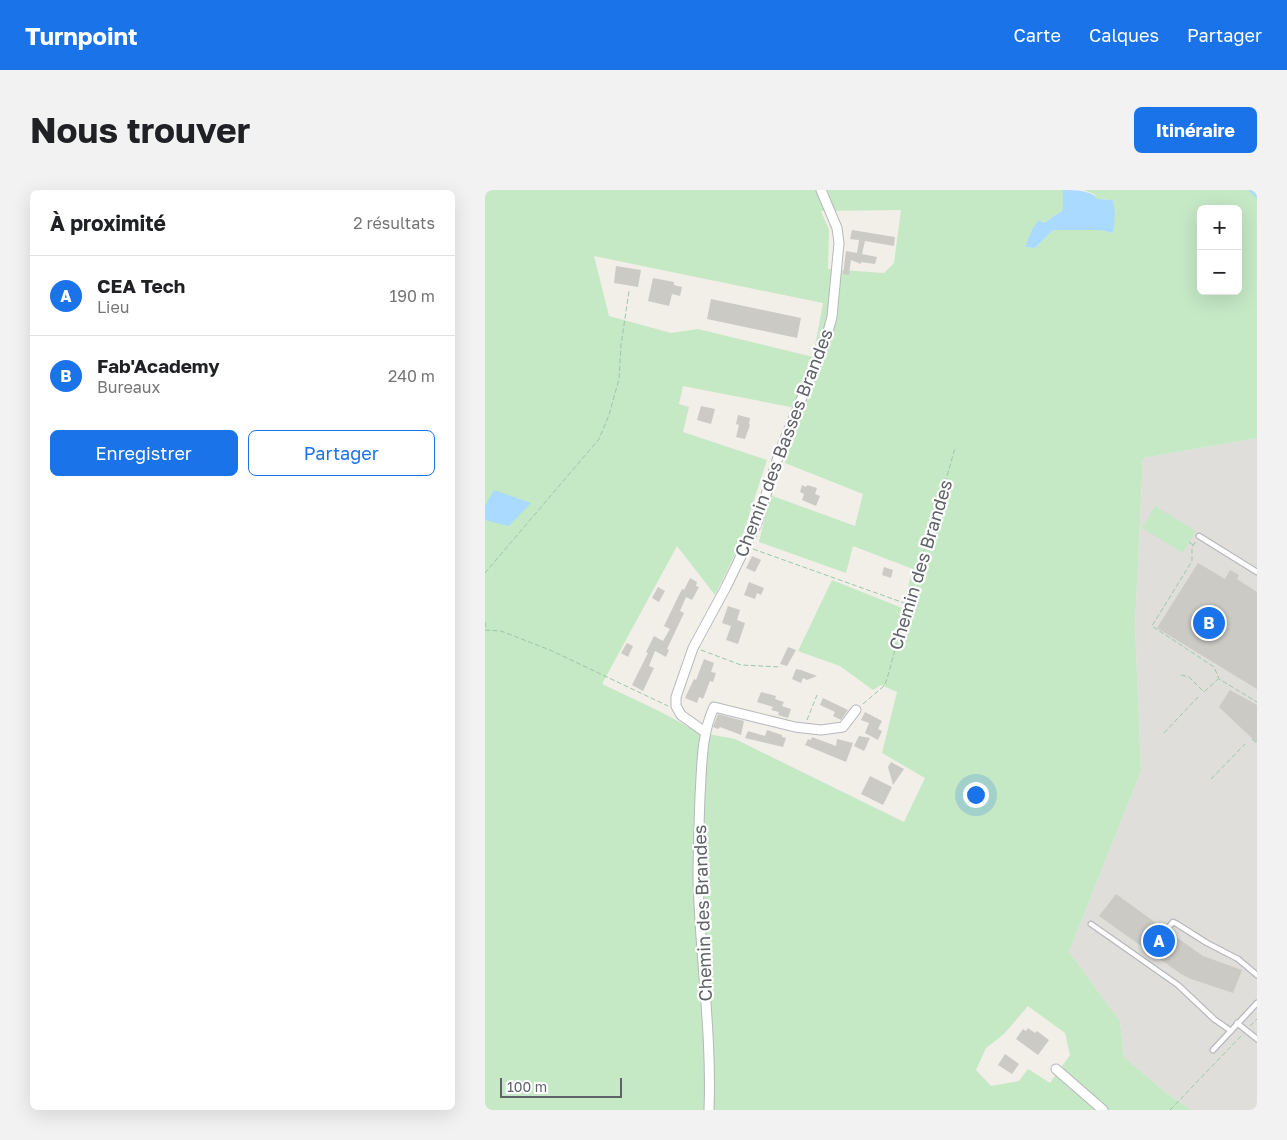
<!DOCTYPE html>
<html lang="fr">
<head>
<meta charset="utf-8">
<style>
	:root { --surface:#fff; --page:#f2f2f2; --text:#202124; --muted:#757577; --line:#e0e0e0; --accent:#1a73e8 }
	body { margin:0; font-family:"Golos Text",sans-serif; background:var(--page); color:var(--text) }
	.controls { position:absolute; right:15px; top:15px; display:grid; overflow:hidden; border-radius:8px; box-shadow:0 5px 20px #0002 }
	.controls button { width:45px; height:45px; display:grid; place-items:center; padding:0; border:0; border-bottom:1px solid var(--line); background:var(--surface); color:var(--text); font:25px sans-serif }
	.scale { position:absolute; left:15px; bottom:12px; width:122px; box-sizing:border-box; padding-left:5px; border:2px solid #5f6368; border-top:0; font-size:14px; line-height:18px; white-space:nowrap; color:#5f6368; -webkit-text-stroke:4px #fff; paint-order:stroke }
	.you { position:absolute; left:490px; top:604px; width:18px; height:18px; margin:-12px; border:4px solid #fff; border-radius:50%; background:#1a73e8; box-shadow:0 0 0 8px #1a73e833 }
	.badge { display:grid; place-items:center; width:32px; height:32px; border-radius:50%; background:var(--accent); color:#fff; font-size:16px; font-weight:700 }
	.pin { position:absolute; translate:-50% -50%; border:2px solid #fff; box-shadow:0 1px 5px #0006 }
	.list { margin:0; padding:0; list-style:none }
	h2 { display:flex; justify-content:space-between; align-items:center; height:65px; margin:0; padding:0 20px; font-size:21px }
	h2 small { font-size:16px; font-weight:400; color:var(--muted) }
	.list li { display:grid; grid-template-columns:32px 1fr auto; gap:15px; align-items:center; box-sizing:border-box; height:80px; padding:0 20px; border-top:1px solid var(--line) }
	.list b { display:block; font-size:19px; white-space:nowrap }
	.list p { margin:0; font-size:16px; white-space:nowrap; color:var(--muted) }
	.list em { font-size:16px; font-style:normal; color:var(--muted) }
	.actions { display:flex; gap:10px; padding:15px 20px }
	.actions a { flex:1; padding:11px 0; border:1px solid var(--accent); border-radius:8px; text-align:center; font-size:18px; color:var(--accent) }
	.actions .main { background:var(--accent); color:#fff }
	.map { position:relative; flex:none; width:772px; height:920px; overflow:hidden; border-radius:8px }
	header { display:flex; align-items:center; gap:30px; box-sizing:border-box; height:70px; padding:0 25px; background:var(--accent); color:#fff }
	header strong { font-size:24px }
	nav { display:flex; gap:28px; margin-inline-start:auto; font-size:18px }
	.intro { display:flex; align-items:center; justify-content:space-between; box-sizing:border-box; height:120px; padding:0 30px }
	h1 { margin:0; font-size:35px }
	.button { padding:12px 22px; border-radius:8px; background:var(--accent); color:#fff; font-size:18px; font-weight:700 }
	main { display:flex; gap:30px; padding:0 30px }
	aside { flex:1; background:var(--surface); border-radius:8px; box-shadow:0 5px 20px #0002 }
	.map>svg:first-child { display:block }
</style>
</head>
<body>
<header>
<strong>Turnpoint</strong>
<nav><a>Carte</a><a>Calques</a><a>Partager</a></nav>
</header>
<div class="intro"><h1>Nous trouver</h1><a class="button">Itinéraire</a></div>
<main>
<aside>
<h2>À proximité<small>2 résultats</small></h2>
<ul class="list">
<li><span class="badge">A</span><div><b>CEA Tech</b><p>Lieu</p></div><em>190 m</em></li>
<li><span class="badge">B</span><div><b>Fab'Academy</b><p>Bureaux</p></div><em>240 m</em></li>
</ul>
<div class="actions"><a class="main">Enregistrer</a><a>Partager</a></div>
</aside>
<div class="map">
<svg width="772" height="920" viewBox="0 0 772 920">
	<rect width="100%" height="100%" fill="#f1efe8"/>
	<path fill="#e0deda" d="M772 248V920H707L680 902 639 867 635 831 584 762 656 581 650 435 658 268Z"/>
	<g fill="#c5e8c5" fill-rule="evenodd">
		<path d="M0 0H578V20L559 33 555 31 540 57 550 58 568 40H615L628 43 622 9 613 10 609 4 599 0H772V248L658 268 650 435 656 581 584 762 635 831 639 867 680 902 707 920H0ZM716 19H753V101H716ZM416 20 409 73 399 83 343 79 344 40 336 21ZM109 66 338 113 328 167 213 139 186 143 124 126ZM198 196 316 219 300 273 378 304 370 336 285 305 274 352 361 383 368 356 428 379 417 418 347 390 313 461 355 476 388 500 396 495 412 502 397 563 440 588 419 632 250 549 213 542 174 521 117 494 192 356 230 405 254 356 282 270 198 242 204 217 194 214ZM543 816 580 843 585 865 565 893 543 879 534 891 506 896 491 880 501 858 519 844Z"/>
		<path d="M670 316 711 341 698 363 657 338Z"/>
	</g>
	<g fill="#aadaff">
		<path d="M578 0C591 0 605 0 613 9L628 10 630 25 628 43 615 40H568L550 58 540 57 548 38 554 30 559 33 578 20Z"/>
		<path d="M9 300 46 313 24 336 0 330V316Z"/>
	</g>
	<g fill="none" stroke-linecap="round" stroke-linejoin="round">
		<path stroke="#aadaff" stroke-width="2.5" d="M765 0 772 7"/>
	</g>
	<g fill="#cccac5">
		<path d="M367 40 410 47 409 56 380 51 377 64 392 67 390 74 376 72V74L366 70 364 85 358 84 361 61 372 63 374 50 365 49Z"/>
		<path d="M131 76 156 80 153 97 129 93Z"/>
		<path d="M168 88 189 92V95L197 97 195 106 187 104 184 116 163 111Z"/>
		<path d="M226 109 316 128 312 148 222 129Z"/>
		<path d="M216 216 230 219 226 234 212 230Z"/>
		<path d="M253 225 265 228 264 234 265 235 260 249 251 247 254 235 251 234Z"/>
		<path d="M317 295 321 297 322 295 332 298 330 304 335 306 331 316 317 310 319 304 315 302Z"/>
		<path d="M267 366 276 370 270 382 261 378Z"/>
		<path d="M713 373 740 389 745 380 754 385 752 389 772 402V499L672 438Z"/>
		<path d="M399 377 408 380 406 388 397 385Z"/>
		<path d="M205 388 212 392 211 396 214 397 207 410 201 407 195 421 199 423 182 459 184 460 181 467 170 461 164 476 169 478 158 501 147 495 163 463 161 462 169 446 178 451 185 439 179 436 193 407 197 399 199 400Z"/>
		<path d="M264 392 279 398 276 405 272 403 270 409 259 405Z"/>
		<path d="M173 397 180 401 174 412 167 408Z"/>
		<path d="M243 416 255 420 252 430 260 433 253 454 241 450 246 436 237 433Z"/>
		<path d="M142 453 148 456 143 467 136 463Z"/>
		<path d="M303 457 311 460 302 476 295 474Z"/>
		<path d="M219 469 229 473 226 482 231 483 228 492 225 491 218 509 214 507 212 513 200 508 209 489 211 490Z"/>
		<path d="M311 479 316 480 332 486 322 490 318 488 316 493 307 489Z"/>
		<path d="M745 500 772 515V553L734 517Z"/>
		<path d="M276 502 291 506 290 509 299 512 297 516 306 519 303 528 293 525 294 522 286 520 288 517 272 512Z"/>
		<path d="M338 508 363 520 356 530 348 526 350 522 335 515Z"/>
		<path d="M380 522 397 531 393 539 397 541 393 550 380 543 384 533 376 530Z"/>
		<path d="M233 524 259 531 256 545 235 537 233 539 228 537Z"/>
		<path d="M282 540 297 545V547L301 548 298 557 260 548 263 541 280 546Z"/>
		<path d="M374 546 385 548 379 561 369 556Z"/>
		<path d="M327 547 351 556 352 549 368 553 361 572 320 555 323 549 326 550Z"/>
		<path d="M406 572 419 579 408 595 403 577Z"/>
		<path d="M385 586 407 597 398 615 376 604Z"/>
		<path d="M631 704 678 738 677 741 679 743 684 742 718 766 757 780 748 803 706 789 696 784 614 726Z"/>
		<path d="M543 838 550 843 552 841 564 850 553 865 531 849 538 839 541 841Z"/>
		<path d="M520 864 534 874 527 884 513 875Z"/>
	</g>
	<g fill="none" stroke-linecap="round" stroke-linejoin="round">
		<defs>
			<g id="lane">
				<path d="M714 346 772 382"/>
				<path d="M606 734 693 795 729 829 746 841"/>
				<path d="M681 740 688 732 692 734 722 753 753 769 772 785"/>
				<path d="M752 833 772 849"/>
				<path d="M728 860 772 813"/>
			</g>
			<g id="street">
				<path d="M220 542 196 525 191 516V507L208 458 241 397 272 333 295 261 341 149 347 127 354 53 352 38 336 0"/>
				<path d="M571 879 618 920"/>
				<path d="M224 920C227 843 215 766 213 689 213 662 214 634 215 606 217 576 216 545 229 517L310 537 336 540 358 537 371 520"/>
			</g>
		</defs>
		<use href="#lane" stroke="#b5b8bc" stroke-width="7"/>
		<use href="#street" stroke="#b5b8bc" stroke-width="11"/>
		<g stroke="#9cc7a9" stroke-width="1" stroke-dasharray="5 2.5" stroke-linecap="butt">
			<path d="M704 352 708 355"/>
			<path d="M710 352 707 358V371L667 436 729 477 734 489 772 512"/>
			<path d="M268 359 422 414"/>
			<path d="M0 383 114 249 124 225 134 189 136 155 144 101"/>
			<path d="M0 432 1 438"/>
			<path d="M0 440 16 441 65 460 183 516"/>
			<path d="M216 460 256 475 296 477"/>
			<path d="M696 485 704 487 719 502 733 489"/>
			<path d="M378 514 399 496 402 489 435 369 444 349 470 258"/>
			<path d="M322 530 332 505"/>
			<path d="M679 543 713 507"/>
			<path d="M767 549 771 553 772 552"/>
			<path d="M726 589 760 554"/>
			<path d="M765 836 772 829"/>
			<path d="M685 920 757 845"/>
		</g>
		<use href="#lane" stroke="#fff" stroke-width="4.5"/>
		<use href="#street" stroke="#fff" stroke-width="9"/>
	</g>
	<g text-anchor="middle" stroke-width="4.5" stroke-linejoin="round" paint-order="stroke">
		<g font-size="18" fill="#5f6368" stroke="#fff">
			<text transform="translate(299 253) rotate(-69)" y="6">Chemin des Basses Brandes</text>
			<text transform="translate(436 375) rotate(-73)" y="6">Chemin des Brandes</text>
			<text transform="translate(218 723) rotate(-92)" y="6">Chemin des Brandes</text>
		</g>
	</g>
</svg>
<div class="controls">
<button>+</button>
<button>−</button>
</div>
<div class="scale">100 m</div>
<div class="you"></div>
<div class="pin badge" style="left:674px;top:751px">A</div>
<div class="pin badge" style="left:724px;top:433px">B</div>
</div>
</main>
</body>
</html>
